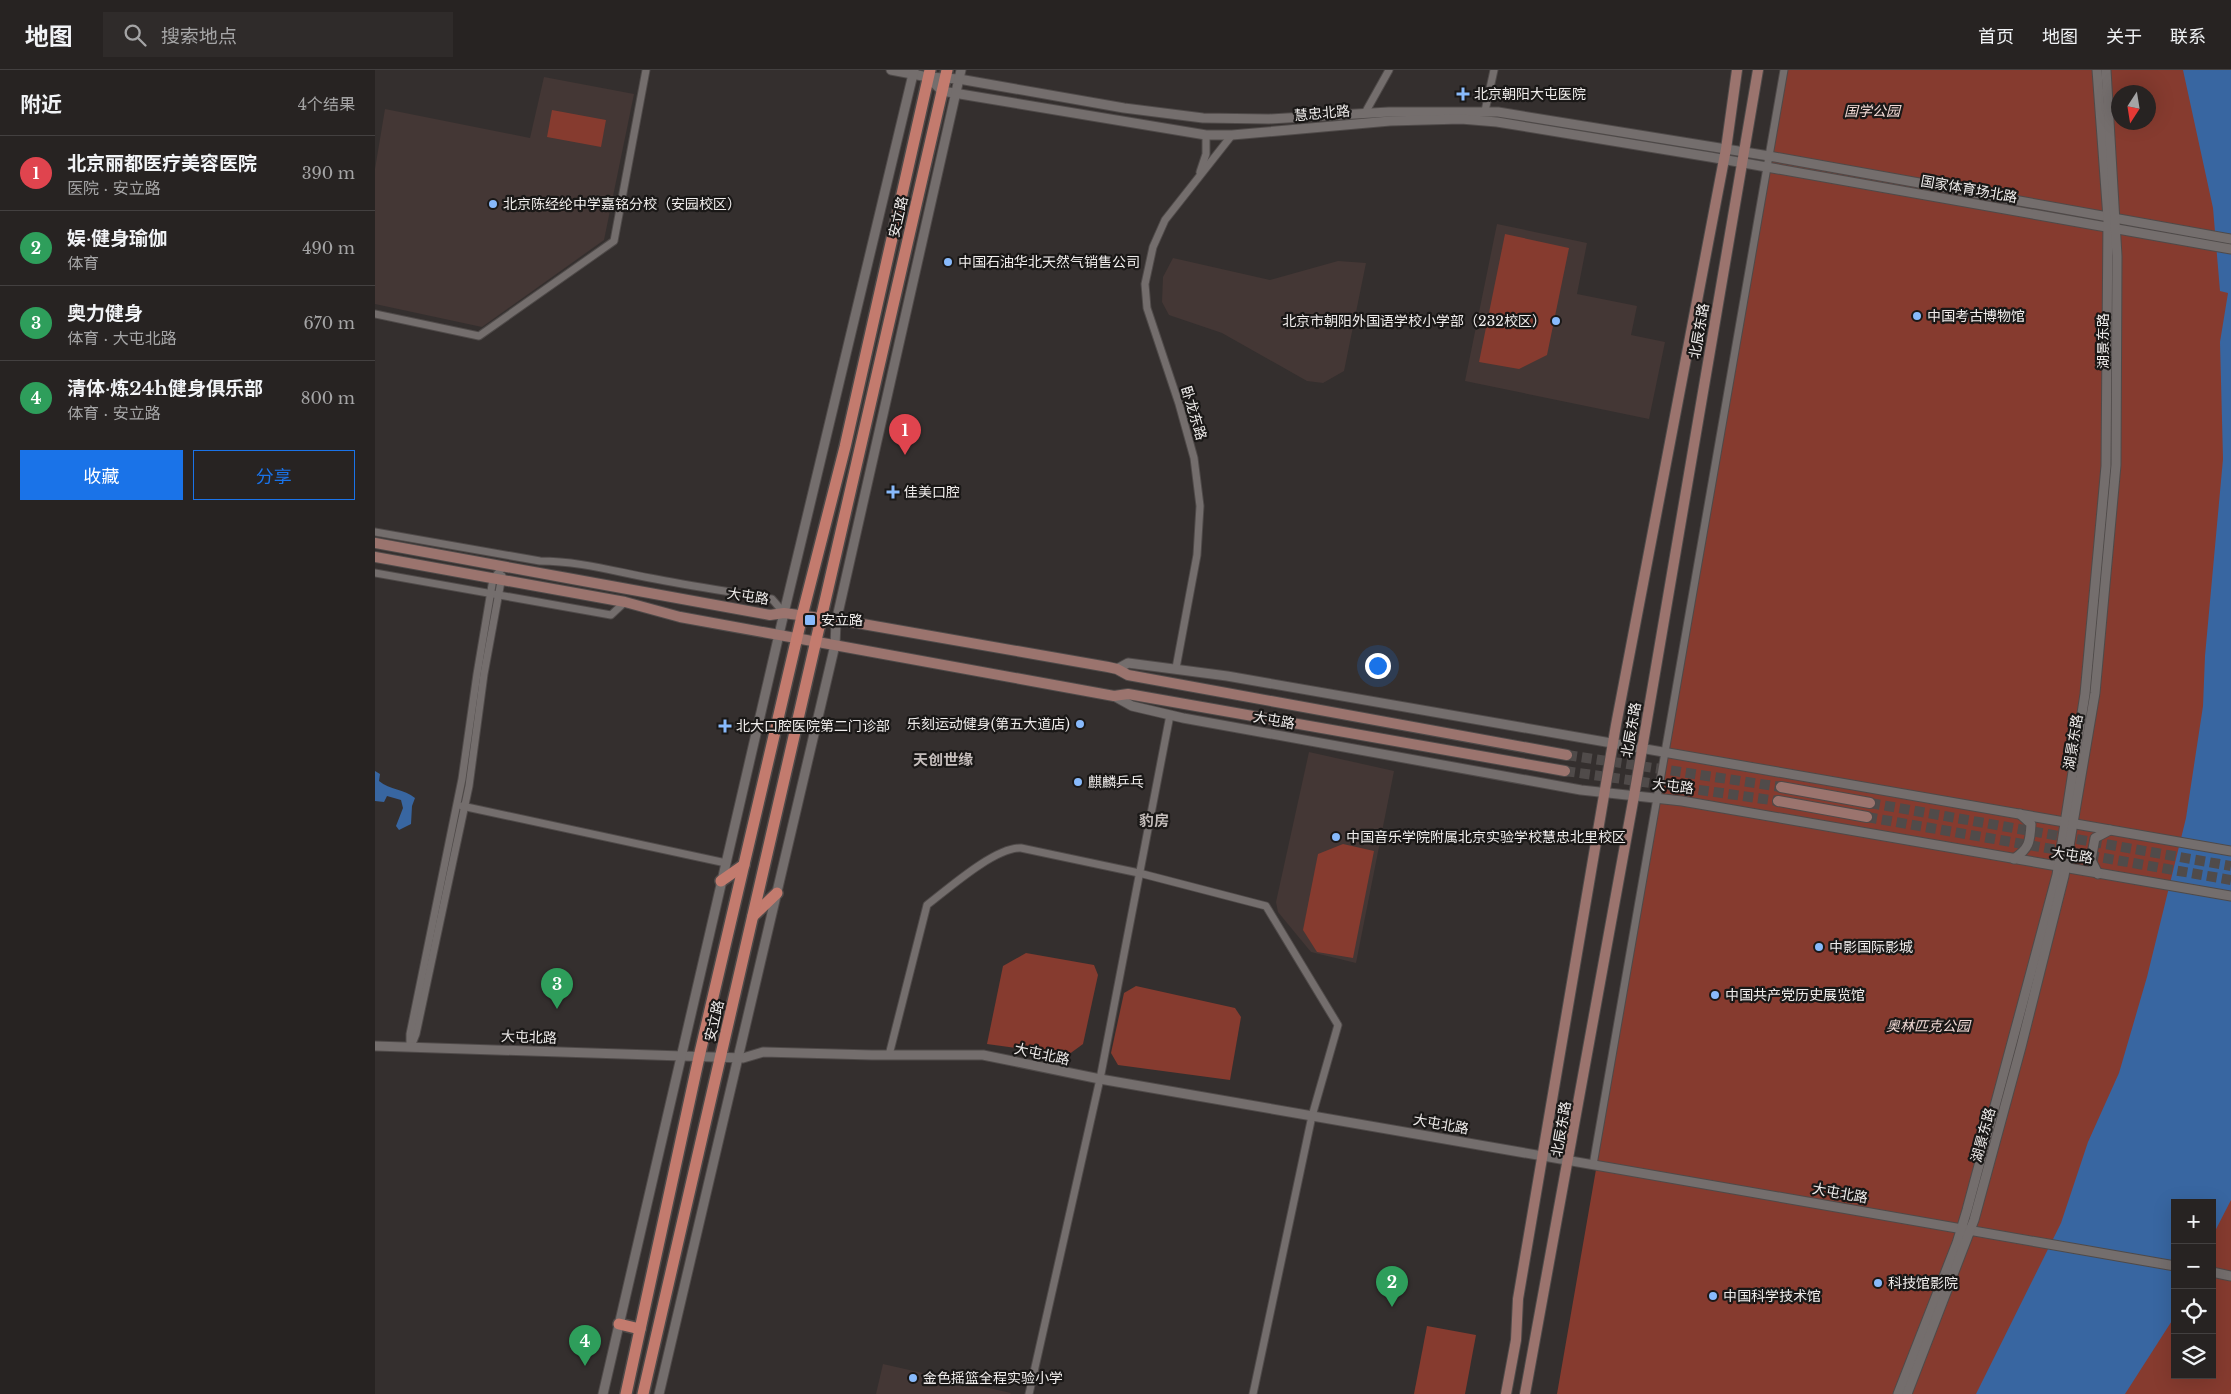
<!DOCTYPE html>
<html lang="zh">
<head>
<meta charset="utf-8">
<style>
	:root { --surface:#272322; --page:#2f2b2a; --text:#f1f3f6; --muted:#a4a4a5; --line:#434040; --accent:#1a73e8 }
	body { margin:0; font-family:"Libre Baskerville","Noto Sans SC",serif; background:var(--page); color:var(--text) }
	.controls { position:absolute; right:15px; bottom:15px; display:grid; overflow:hidden; border-radius:0px; box-shadow:0 5px 20px #0002 }
	.controls button { width:45px; height:45px; display:grid; place-items:center; padding:0; border:0; border-bottom:1px solid var(--line); background:var(--surface); color:var(--text); font:25px sans-serif }
	.compass { position:absolute; left:1736px; top:15px; width:45px; height:45px; border-radius:50%; background:var(--surface); box-shadow:0 5px 20px #0002; rotate:192deg }
	.you { position:absolute; left:1002px; top:595px; width:18px; height:18px; margin:-12px; border:4px solid #fff; border-radius:50%; background:#1a73e8; box-shadow:0 0 0 8px #1a73e833 }
	.badge { display:grid; place-items:center; width:32px; height:32px; border-radius:50%; background:var(--accent); color:#fff; font-size:16px; font-weight:700 }
	.pin { position:absolute; translate:-50% -41px; filter:drop-shadow(0 1px 2px #0008) }
	.pin::after { content:''; position:absolute; top:26px; width:18px; height:15px; background:inherit; clip-path:polygon(0 0,100% 0,50% 100%) }
	.list { margin:0; padding:0; list-style:none }
	h2 { display:flex; justify-content:space-between; align-items:center; height:65px; margin:0; padding:0 20px; font-size:21px }
	h2 small { font-size:16px; font-weight:400; color:var(--muted) }
	.list li { display:grid; grid-template-columns:32px 1fr auto; gap:15px; align-items:center; box-sizing:border-box; height:75px; padding:0 20px; border-top:1px solid var(--line) }
	.list b { display:block; font-size:19px; white-space:nowrap }
	.list p { margin:0; font-size:16px; white-space:nowrap; color:var(--muted) }
	.list em { font-size:16px; font-style:normal; color:var(--muted) }
	.actions { display:flex; gap:10px; padding:15px 20px }
	.actions a { flex:1; padding:11px 0; border:1px solid var(--accent); border-radius:0px; text-align:center; font-size:18px; color:var(--accent) }
	.actions .main { background:var(--accent); color:#fff }
	.icon { flex:none; width:28px; height:28px; fill:none; stroke:currentColor; stroke-width:2; stroke-linecap:round; stroke-linejoin:round }
	.map { position:relative; flex:none; width:1856px; height:1324px; overflow:hidden }
	header { display:flex; align-items:center; gap:30px; box-sizing:border-box; height:70px; padding:0 25px; background:var(--surface); border-bottom:1px solid var(--line) }
	header strong { font-size:24px }
	nav { display:flex; gap:28px; margin-inline-start:auto; font-size:18px }
	.search { width:350px; height:45px; background:var(--page); display:flex; align-items:center; gap:12px; box-sizing:border-box; padding:0 18px; border-radius:0px; color:var(--muted); font-size:19px }
	main { display:flex }
	aside { flex:1; background:var(--surface) }
	.map>svg:first-child { display:block }
</style>
</head>
<body>
<header>
<strong>地图</strong>
<div class="search"><svg class="icon" aria-label="search" viewBox="0 0 24 24"><circle cx="10" cy="10" r="6"/><path d="M15 15l6 6"/></svg>搜索地点</div>
<nav><a>首页</a><a>地图</a><a>关于</a><a>联系</a></nav>
</header>
<main>
<aside>
<h2>附近<small>4个结果</small></h2>
<ul class="list">
<li><span class="badge" style="background:#e0444e">1</span><div><b>北京丽都医疗美容医院</b><p>医院 · 安立路</p></div><em>390 m</em></li>
<li><span class="badge" style="background:#2e9e5b">2</span><div><b>娱·健身瑜伽</b><p>体育</p></div><em>490 m</em></li>
<li><span class="badge" style="background:#2e9e5b">3</span><div><b>奥力健身</b><p>体育 · 大屯北路</p></div><em>670 m</em></li>
<li><span class="badge" style="background:#2e9e5b">4</span><div><b>清体·炼24h健身俱乐部</b><p>体育 · 安立路</p></div><em>800 m</em></li>
</ul>
<div class="actions"><a class="main">收藏</a><a>分享</a></div>
</aside>
<div class="map">
<svg width="1856" height="1324" viewBox="0 0 1856 1324">
	<rect width="100%" height="100%" fill="#342f2e"/>
	<g fill="#443735">
		<path d="M169 7 259 24 229 170 107 257 0 234V99L10 39 155 68Z"/>
		<path d="M1122 154 1212 173 1202 224 1262 236 1256 265 1290 272 1274 349 1090 311Z"/>
		<path d="M798 188 895 210 963 191 991 193 969 301 948 313 932 311 847 263 794 245 787 232 788 207Z"/>
		<path d="M934 682 1019 701 981 893 936 882 903 842 901 832Z"/>
		<path d="M508 1294 636 1323 635 1324H501Z"/>
	</g>
	<g fill="#863b2f" fill-rule="evenodd">
		<path d="M1412 0H1856V1324H1182ZM1744 22H1774V52H1744ZM1800 1133H1837V1305H1800Z"/>
		<path d="M177 40 231 50 226 77 172 67Z"/>
		<path d="M1130 164 1194 178 1172 285 1144 299 1104 292Z"/>
		<path d="M968 774 999 781 978 888 942 882 928 860 943 784Z"/>
		<path d="M651 883 719 895 723 905 708 974 693 985 612 974 628 896Z"/>
		<path d="M761 916 860 938 866 947 855 1010 743 995 736 983 749 923Z"/>
		<path d="M1052 1256 1101 1265 1090 1324H1039Z"/>
	</g>
	<g fill="#3866a1">
		<path d="M1808 0H1856V1130L1837 1167V1133H1800V1246L1750 1324H1601L1686 1153 1713 1072 1744 1003 1772 907 1811 748 1828 636 1830 586 1848 389 1845 272 1853 223 1845 221 1838 138Z"/>
		<path d="M0 701 5 704 4 711C15 720 29 719 40 728L37 736 36 754 24 760 21 756 28 738 26 730 12 726 9 732 0 731Z"/>
	</g>
	<g fill="none" stroke-linecap="round" stroke-linejoin="round">
		<g stroke="#504b4a" stroke-width="10" stroke-dasharray="10 5" stroke-linecap="butt">
			<path d="M1192 685 1406 717"/>
			<path d="M1190 701 1403 731"/>
			<path d="M1495 733 1856 796"/>
			<path d="M1492 747 1856 810"/>
		</g>
		<defs>
			<g id="minor">
				<path d="M1110 41 1119 0"/>
				<path d="M990 43 1014 0"/>
				<path d="M825 102 831 84V65"/>
				<path d="M0 244 104 266 239 171 271 0"/>
				<path d="M0 462 165 491C203 491 238 501 275 508 316 516 357 522 397 529L409 543"/>
				<path d="M0 503 236 545 250 532"/>
				<path d="M801 598 822 485 825 436 819 388 804 334 772 238 770 214 778 177 790 150 857 65"/>
				<path d="M87 736 351 793"/>
				<path d="M37 974 41 964 94 716 109 604 127 506"/>
				<path d="M35 977V964L87 709 102 604 118 509 129 496"/>
				<path d="M514 985 552 835C573 819 620 777 646 778L764 803 891 836 963 955 937 1046 878 1324"/>
				<path d="M1218 1095 1409 0"/>
				<path d="M654 1324 725 1009 795 645"/>
			</g>
			<g id="tertiary">
				<path d="M516 0 553 7 584 9 749 38 828 48 894 49 1014 42H1123L1394 86 1856 169"/>
				<path d="M553 7 567 21 831 65H857L1015 51 1086 49 1122 52 1335 87 1856 179"/>
				<path d="M742 599 753 593 852 606 1856 781"/>
				<path d="M739 626 757 636 808 648 1206 720 1307 731 1856 826"/>
				<path d="M1639 789C1654 778 1655 773 1656 754L1645 744"/>
				<path d="M1723 804 1716 790 1720 768 1735 760"/>
				<path d="M0 976 368 988 388 982 497 985H608L725 1009 1800 1196"/>
				<path d="M1837 1202 1856 1206"/>
				<path d="M228 1324 409 543 539 0"/>
				<path d="M284 1324 460 575 461 552 586 0"/>
				<path d="M1523 1324 1582 1173 1592 1140 1682 805 1710 624 1731 396 1733 148 1722 0"/>
				<path d="M1532 1324 1599 1150 1646 977 1689 806 1720 623 1741 395 1742 186 1731 0"/>
			</g>
			<g id="secondary">
				<path d="M0 473C132 496 263 522 395 545L409 543 482 553 733 597 742 599 753 605 1192 685"/>
				<path d="M0 487 250 532 305 547 739 626 753 624 1190 701"/>
				<path d="M1406 717 1495 733"/>
				<path d="M1403 731 1492 747"/>
				<path d="M1131 1324 1141 1270 1143 1229 1241 655 1351 79 1362 0"/>
				<path d="M1150 1324 1259 726 1383 0"/>
			</g>
			<g id="primary">
				<path d="M346 811 369 795"/>
				<path d="M378 846 402 823"/>
				<path d="M244 1254 265 1259"/>
				<path d="M251 1324 324 987 427 546 470 377 555 0"/>
				<path d="M268 1324 572 0"/>
			</g>
		</defs>
		<use href="#minor" stroke="#4f4a49" stroke-width="9"/>
		<use href="#tertiary" stroke="#4f4a49" stroke-width="11"/>
		<use href="#secondary" stroke="#4f4a49" stroke-width="12"/>
		<use href="#primary" stroke="#4f4a49" stroke-width="14"/>
		<use href="#minor" stroke="#746e6d" stroke-width="7"/>
		<use href="#tertiary" stroke="#746e6d" stroke-width="9"/>
		<use href="#secondary" stroke="#9b746e" stroke-width="10"/>
		<use href="#primary" stroke="#c37b6e" stroke-width="11"/>
	</g>
	<g fill="#88bafc" stroke="#1a1817" stroke-width="2">
		<path d="M1085.5 16.5h5v5h5v5h-5v5h-5v-5h-5v-5h5z"/>
		<circle cx="118" cy="134" r="5"/>
		<circle cx="573" cy="192" r="5"/>
		<circle cx="1542" cy="246" r="5"/>
		<circle cx="1181" cy="251" r="5"/>
		<path d="M515.5 414.5h5v5h5v5h-5v5h-5v-5h-5v-5h5z"/>
		<rect x="429" y="544" width="12" height="12" rx="2.5"/>
		<circle cx="705" cy="654" r="5"/>
		<path d="M347.5 648.5h5v5h5v5h-5v5h-5v-5h-5v-5h5z"/>
		<circle cx="703" cy="712" r="5"/>
		<circle cx="961" cy="767" r="5"/>
		<circle cx="1444" cy="877" r="5"/>
		<circle cx="1340" cy="925" r="5"/>
		<circle cx="1503" cy="1213" r="5"/>
		<circle cx="1338" cy="1226" r="5"/>
		<circle cx="538" cy="1308" r="5"/>
	</g>
	<g text-anchor="middle" stroke-width="4.5" stroke-linejoin="round" paint-order="stroke">
		<g font-size="14" fill="#efeceb" stroke="#1a1817" text-anchor="start">
			<text x="1099" y="29">北京朝阳大屯医院</text>
			<text x="128" y="139">北京陈经纶中学嘉铭分校（安园校区）</text>
			<text x="583" y="197">中国石油华北天然气销售公司</text>
			<text x="1552" y="251">中国考古博物馆</text>
			<text x="1171" y="256" text-anchor="end">北京市朝阳外国语学校小学部（232校区）</text>
			<text x="529" y="427">佳美口腔</text>
			<text x="446" y="555">安立路</text>
			<text x="695" y="659" text-anchor="end">乐刻运动健身(第五大道店)</text>
			<text x="361" y="661">北大口腔医院第二门诊部</text>
			<text x="713" y="717">麒麟乒乓</text>
			<text x="971" y="772">中国音乐学院附属北京实验学校慧忠北里校区</text>
			<text x="1454" y="882">中影国际影城</text>
			<text x="1350" y="930">中国共产党历史展览馆</text>
			<text x="1513" y="1218">科技馆影院</text>
			<text x="1348" y="1231">中国科学技术馆</text>
			<text x="548" y="1313">金色摇篮全程实验小学</text>
		</g>
		<g font-size="14" font-style="italic" fill="#f1d9d5" stroke="#1a1817">
			<text x="1497" y="46">国学公园</text>
			<text x="1553" y="961">奥林匹克公园</text>
		</g>
		<g font-size="14" fill="#efeceb" stroke="#1a1817">
			<text transform="translate(947 43) rotate(-5)" y="5">慧忠北路</text>
			<text transform="translate(1594 119) rotate(10)" y="5">国家体育场北路</text>
			<text transform="translate(523 147) rotate(-77)" y="5">安立路</text>
			<text transform="translate(1324 261) rotate(-80)" y="5">北辰东路</text>
			<text transform="translate(1728 271) rotate(-90)" y="5">湖景东路</text>
			<text transform="translate(819 343) rotate(73)" y="5">卧龙东路</text>
			<text transform="translate(373 526) rotate(9)" y="5">大屯路</text>
			<text transform="translate(899 650) rotate(10)" y="5">大屯路</text>
			<text transform="translate(1256 660) rotate(-80)" y="5">北辰东路</text>
			<text transform="translate(1698 672) rotate(-81)" y="5">湖景东路</text>
			<text transform="translate(1298 716) rotate(7)" y="5">大屯路</text>
			<text transform="translate(1697 785) rotate(9)" y="5">大屯路</text>
			<text transform="translate(339 951) rotate(-77)" y="5">安立路</text>
			<text transform="translate(154 967) rotate(2)" y="5">大屯北路</text>
			<text transform="translate(667 984) rotate(12)" y="5">大屯北路</text>
			<text transform="translate(1066 1054) rotate(10)" y="5">大屯北路</text>
			<text transform="translate(1186 1059) rotate(-80)" y="5">北辰东路</text>
			<text transform="translate(1608 1065) rotate(-75)" y="5">湖景东路</text>
			<text transform="translate(1465 1123) rotate(10)" y="5">大屯北路</text>
		</g>
		<g font-size="15" font-weight="bold" fill="#c5bebc" stroke="#1a1817">
			<text x="568" y="695">天创世缘</text>
			<text x="779" y="756">豹房</text>
		</g>
	</g>
</svg>
<div class="controls">
<button>+</button>
<button>−</button>
<button><svg class="icon" aria-label="locate" viewBox="0 0 24 24"><circle cx="12" cy="12" r="6"/><path d="M12 2v4M12 18v4M2 12h4M18 12h4"/></svg></button>
<button><svg class="icon" aria-label="layers" viewBox="0 0 24 24"><path d="M12 4l9 5-9 5-9-5zM3 14l9 5 9-5"/></svg></button>
</div>
<svg class="compass" viewBox="-18 -18 36 36"><path d="M0-13l5 13h-10z" fill="#e53935"/><path d="M0 13l5-13h-10z" fill="#a4a4a5"/></svg>
<div class="you"></div>
<div class="pin badge" style="left:530px;top:385px;background:#e0444e">1</div>
<div class="pin badge" style="left:1017px;top:1237px;background:#2e9e5b">2</div>
<div class="pin badge" style="left:182px;top:939px;background:#2e9e5b">3</div>
<div class="pin badge" style="left:210px;top:1296px;background:#2e9e5b">4</div>
</div>
</main>
</body>
</html>
